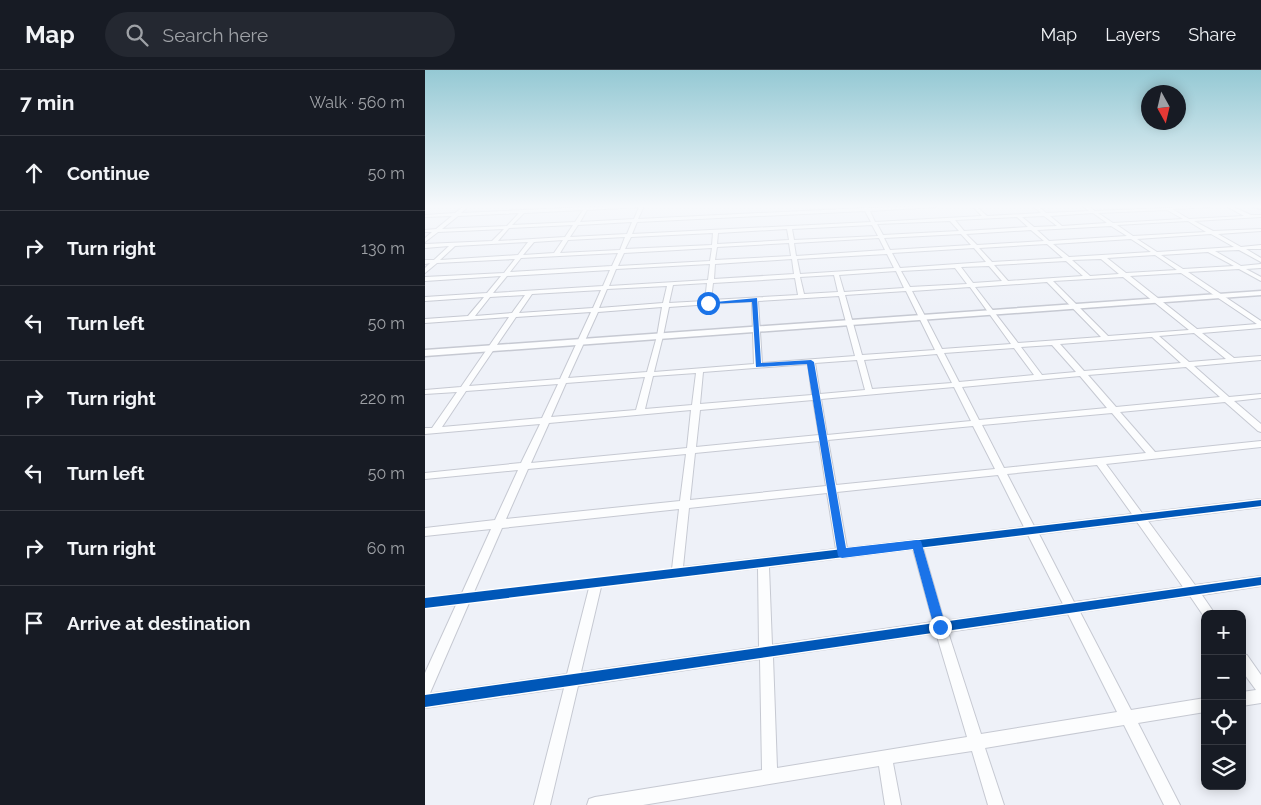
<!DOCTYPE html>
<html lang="en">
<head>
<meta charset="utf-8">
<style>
	:root { --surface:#171b24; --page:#242831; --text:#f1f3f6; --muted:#9ea1a6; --line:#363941 }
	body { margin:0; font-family:Raleway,sans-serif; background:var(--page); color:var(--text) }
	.controls { position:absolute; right:15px; bottom:15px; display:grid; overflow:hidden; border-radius:10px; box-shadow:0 2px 12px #0003 }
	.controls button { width:45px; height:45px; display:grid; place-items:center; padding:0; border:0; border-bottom:1px solid var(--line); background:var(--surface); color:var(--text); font:25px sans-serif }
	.compass { position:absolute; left:716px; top:15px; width:45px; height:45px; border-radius:50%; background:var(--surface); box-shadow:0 2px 12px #0003; rotate:172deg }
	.stop { position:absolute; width:15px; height:15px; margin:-11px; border:4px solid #1a73e8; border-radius:50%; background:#fff }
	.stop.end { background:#1a73e8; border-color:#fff; box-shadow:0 1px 5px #0008 }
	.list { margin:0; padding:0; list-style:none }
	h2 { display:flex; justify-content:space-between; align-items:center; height:65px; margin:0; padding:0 20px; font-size:21px }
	h2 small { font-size:16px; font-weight:400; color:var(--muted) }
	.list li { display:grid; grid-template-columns:32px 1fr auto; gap:15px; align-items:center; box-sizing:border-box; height:75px; padding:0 20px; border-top:1px solid var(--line) }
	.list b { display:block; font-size:19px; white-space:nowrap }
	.list em { font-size:16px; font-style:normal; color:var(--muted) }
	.icon { flex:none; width:28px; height:28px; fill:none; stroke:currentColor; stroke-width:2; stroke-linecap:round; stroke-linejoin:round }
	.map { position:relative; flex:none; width:836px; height:735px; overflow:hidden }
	header { display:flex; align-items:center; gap:30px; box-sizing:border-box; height:70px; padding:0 25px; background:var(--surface); border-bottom:1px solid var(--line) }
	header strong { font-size:24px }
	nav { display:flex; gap:28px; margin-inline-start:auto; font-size:18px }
	.search { width:350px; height:45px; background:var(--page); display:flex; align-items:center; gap:12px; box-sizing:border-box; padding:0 18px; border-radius:28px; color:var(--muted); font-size:19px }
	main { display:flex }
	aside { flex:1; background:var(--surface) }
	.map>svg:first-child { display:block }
</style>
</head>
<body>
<header>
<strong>Map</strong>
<div class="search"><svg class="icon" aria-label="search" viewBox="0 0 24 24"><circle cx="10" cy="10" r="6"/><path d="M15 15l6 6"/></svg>Search here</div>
<nav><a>Map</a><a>Layers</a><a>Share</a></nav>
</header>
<main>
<aside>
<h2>7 min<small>Walk · 560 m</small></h2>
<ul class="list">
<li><svg class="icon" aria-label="ahead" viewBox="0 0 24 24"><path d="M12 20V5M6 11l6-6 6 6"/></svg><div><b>Continue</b></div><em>50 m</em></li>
<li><svg class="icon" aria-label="right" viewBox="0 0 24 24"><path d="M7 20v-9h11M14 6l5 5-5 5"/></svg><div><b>Turn right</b></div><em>130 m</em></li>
<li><svg class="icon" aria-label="left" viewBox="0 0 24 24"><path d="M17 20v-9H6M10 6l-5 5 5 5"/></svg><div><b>Turn left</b></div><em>50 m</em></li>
<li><svg class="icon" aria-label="right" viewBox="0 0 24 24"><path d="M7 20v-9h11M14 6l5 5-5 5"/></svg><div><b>Turn right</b></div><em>220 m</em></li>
<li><svg class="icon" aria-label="left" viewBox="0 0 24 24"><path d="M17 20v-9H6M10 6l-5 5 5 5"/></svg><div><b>Turn left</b></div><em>50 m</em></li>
<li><svg class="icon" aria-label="right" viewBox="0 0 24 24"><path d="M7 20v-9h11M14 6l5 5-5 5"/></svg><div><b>Turn right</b></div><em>60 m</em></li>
<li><svg class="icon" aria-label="arrive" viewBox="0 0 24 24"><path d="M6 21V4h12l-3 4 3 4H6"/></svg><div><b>Arrive at destination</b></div></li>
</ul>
</aside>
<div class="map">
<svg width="836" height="735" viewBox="0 0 836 735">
	<rect width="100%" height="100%" fill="#eef1f8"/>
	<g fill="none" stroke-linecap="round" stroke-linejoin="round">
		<defs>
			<g id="minor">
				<path d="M39 136H44L36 143 160 137 161 136 164 137 219 136 213 149 439 138 438 136H442L443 138 512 136 510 137 445 141 450 152 557 146 547 136H551L562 146 616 143 608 136H613L621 143 664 141 658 136H663L670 141 787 136 785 137 747 139 764 149 819 146 801 136H806L826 145H836V147L769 151 788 161 836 159V161L793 164 816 177 836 175V179H821L836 188V192L814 180 790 181 816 196 836 194V198L821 199 836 207V211L814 199 763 202 836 251V258L777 263 809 288 836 286V290L769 296 804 327 836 324V328L809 331 836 354V362L833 361 800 332 695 342 730 382 836 371V377L681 394 717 443 836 429V437L723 451 770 515 836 506V516L777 525 790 544H780V548L765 526 655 542 706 640 780 628V642L713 653 755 735H739L699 655 560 678 579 735H563L547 681 468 693 476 735H460L454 696 218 735H162L164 729 170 727 337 700 335 589 153 616 125 735H109L139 618 0 638V603L31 535 0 538V528L37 523 66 459 0 466V458L70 450 93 400 0 409V403L96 393 115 354 0 364V358H7L32 322 0 324V320L36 317 84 247 0 253V249L43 246 59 227 0 231V227L62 223 76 206 0 211V207L79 203 90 189 12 193 0 203V198L5 193 0 194V190H9L24 176 0 178V174L67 171 79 159 13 162 0 172V168L7 162H0V160L11 159 27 146 0 147V145L30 143ZM214 137 209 149 155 152 162 140ZM158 140 150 152 87 155 99 143ZM742 140 758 149 688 153 673 143ZM440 141 446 152 207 164 212 152ZM94 143 82 156 17 159 33 146ZM668 143 682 153 637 156 625 146ZM619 146 632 156 609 157 597 147ZM592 147 603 157 539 161 530 150ZM525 151 534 161 458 165 452 154ZM763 151 781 162 708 166 692 155ZM207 152 202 164 145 167 153 155ZM148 155 140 167 73 171 84 158ZM447 155 453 166 369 170 367 159ZM686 156 702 166 624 171 612 160ZM362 159 364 170 292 174 293 163ZM606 160 619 171 552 175 541 164ZM288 163 287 175 200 179 206 167ZM536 164 546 175 465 180 459 168ZM786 164 809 177 732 182 712 169ZM200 167 195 180 135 183 143 170ZM454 168 460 180 371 186 369 173ZM706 169 726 182 644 187 628 174ZM138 170 129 183 98 185 109 172ZM103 172 93 185 15 190 30 176ZM364 173 366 186 290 190 292 177ZM622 174 638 188 567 192 554 178ZM287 178 285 191 193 196 199 183ZM549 178 561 192 475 198 467 183ZM783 182 809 196 758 199 736 185ZM193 183 187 196 85 202 96 188ZM462 184 469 198 375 204 372 189ZM730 185 752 200 701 203 682 188ZM367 189 369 204 289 209 290 194ZM676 189 694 204 665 206 647 190ZM641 191 658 206 583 211 569 195ZM285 194 283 210 184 216 191 199ZM564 196 577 211 548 213 536 197ZM530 198 542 214 485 217 476 201ZM185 200 178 216 68 223 82 206ZM471 201 479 218 419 222 414 205ZM756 203 832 254 772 259 705 206ZM409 205 413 222 379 224 375 207ZM698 207 764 260 683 266 628 211ZM370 208 373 225 286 230 288 213ZM622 212 676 267 593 273 550 217ZM282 213 280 231 244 233 248 215ZM242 216 238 233 174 238 182 219ZM545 217 586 274 517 279 487 221ZM176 220 168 238 94 243 107 224ZM481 221 510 280 437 285 420 225ZM100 225 87 243 50 246 65 227ZM414 226 430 286 337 293 333 231ZM327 231 329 294 229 302 238 266 244 237ZM237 237 232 266 222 302 143 308 173 242ZM166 242 135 309 44 316 91 247ZM769 263 801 289 764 292 734 266ZM727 267 756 293 659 301 635 274ZM627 275 651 302 617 305 596 277ZM589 278 609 305 534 312 519 283ZM512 284 527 313 447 319 439 290ZM432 290 440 320 395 324 390 293ZM383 294 387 325 275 334 278 302ZM761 297 795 327 691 337 663 305ZM271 303 267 335 220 339 228 306ZM655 306 682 338 554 350 537 317ZM220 307 211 340 126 347 141 313ZM133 314 117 348 17 357 41 321ZM529 317 546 351 402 365 396 329ZM388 330 394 365 271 377 275 340ZM266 340 262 378 106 393 124 353ZM687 343 721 383 579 398 557 355ZM548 356 570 399 411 415 403 370ZM394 371 401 416 265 430 270 383ZM261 384 255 431 81 449 103 399ZM672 395 707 444 609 456 582 404ZM573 405 599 457 422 478 412 422ZM402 423 411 479 258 497 264 438ZM254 439 247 499 49 522 77 458ZM712 452 758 517 649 532 614 464ZM603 465 638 534 519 551 498 478ZM488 479 508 552 347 575 344 497ZM333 498 334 577 156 602 176 517ZM164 518 142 604 2 624 5 623 44 533ZM643 544 692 642 556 664 523 562ZM511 563 542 667 352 698 348 587Z"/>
				<path d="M829 136H836V139L829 137Z"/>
				<path d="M817 584 822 585 836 605V633L817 636V622L831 620 817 601Z"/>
			</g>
			<path id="tertiary" d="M836 221V225L0 286V280Z"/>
		</defs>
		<use href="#minor" stroke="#c6c9d2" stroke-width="2"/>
		<use href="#tertiary" stroke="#c6c9d2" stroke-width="3"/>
		<use href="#minor" fill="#fcfdfe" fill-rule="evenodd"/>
		<use href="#tertiary" fill="#fcfdfe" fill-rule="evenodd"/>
		<defs>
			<g id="cycleway">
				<path d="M836 430V436L0 538V528Z"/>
				<path d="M836 507V515L0 637V625Z"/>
			</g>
		</defs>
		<use href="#cycleway" stroke="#fff" stroke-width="3"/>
		<use href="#cycleway" fill="#0057b8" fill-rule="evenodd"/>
	</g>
	<linearGradient id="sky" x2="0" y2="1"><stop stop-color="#95c9d4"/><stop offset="0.57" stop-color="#f7f9fc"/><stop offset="1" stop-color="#f7f9fc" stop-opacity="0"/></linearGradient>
	<rect width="836" height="239" fill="url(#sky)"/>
	<path fill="#1a73e8" d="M332 228 336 293 386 290 389 292 421 478 492 470 496 471 521 557 519 561 515 563 511 561 509 557 488 479 417 488 413 486 382 294 331 297 327 232 283 234 280 233Z"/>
</svg>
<div class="controls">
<button>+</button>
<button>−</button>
<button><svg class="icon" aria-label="locate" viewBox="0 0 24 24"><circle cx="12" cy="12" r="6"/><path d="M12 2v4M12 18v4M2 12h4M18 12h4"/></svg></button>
<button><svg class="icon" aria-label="layers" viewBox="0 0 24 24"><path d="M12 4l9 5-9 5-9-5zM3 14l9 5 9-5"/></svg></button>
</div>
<svg class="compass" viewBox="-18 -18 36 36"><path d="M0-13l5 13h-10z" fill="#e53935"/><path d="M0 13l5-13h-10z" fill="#9ea1a6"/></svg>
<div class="stop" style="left:283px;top:233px"></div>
<div class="stop end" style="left:515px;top:557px"></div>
</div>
</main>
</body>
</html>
